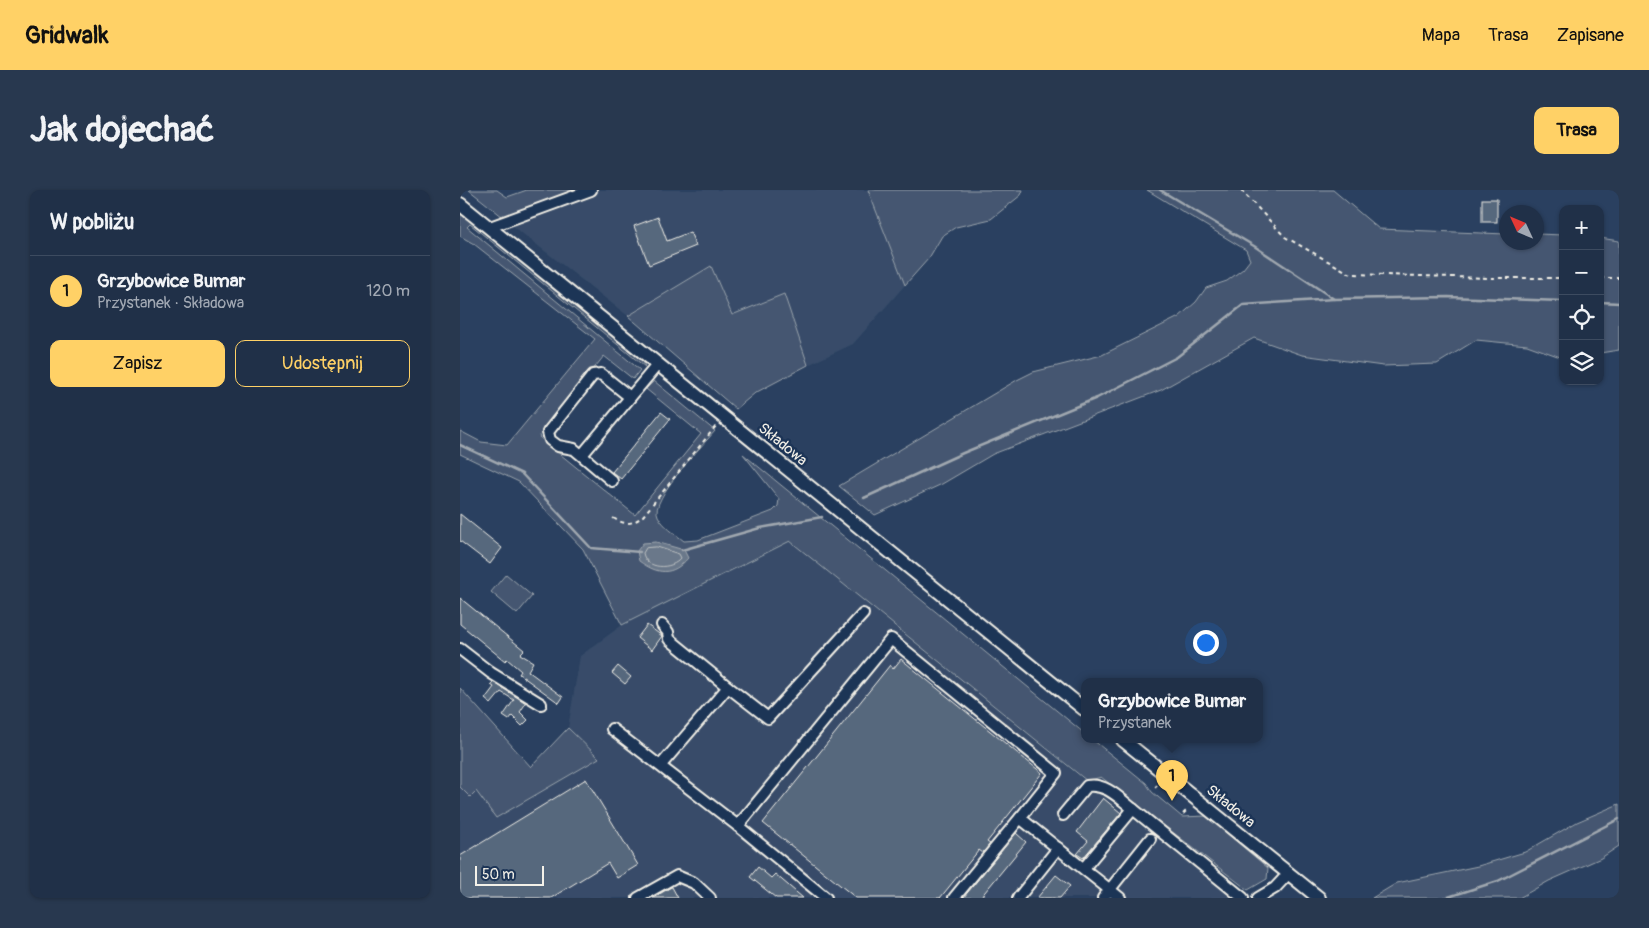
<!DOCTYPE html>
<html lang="pl">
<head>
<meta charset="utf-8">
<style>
	:root { --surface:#203048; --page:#28384f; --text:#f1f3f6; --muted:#a2a9b4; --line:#3d4b60; --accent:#ffd166 }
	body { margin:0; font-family:Pangolin,sans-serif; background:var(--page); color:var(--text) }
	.controls { position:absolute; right:15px; top:15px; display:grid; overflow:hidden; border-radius:10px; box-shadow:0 1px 4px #0004 }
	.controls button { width:45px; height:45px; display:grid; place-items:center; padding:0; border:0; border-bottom:1px solid var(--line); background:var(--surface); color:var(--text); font:25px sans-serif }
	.compass { position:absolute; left:1039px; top:15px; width:45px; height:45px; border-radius:50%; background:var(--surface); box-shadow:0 1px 4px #0004; rotate:314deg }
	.scale { position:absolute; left:15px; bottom:12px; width:69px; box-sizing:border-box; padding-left:5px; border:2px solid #f4f1e8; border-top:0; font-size:14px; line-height:18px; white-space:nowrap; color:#f4f1e8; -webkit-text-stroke:4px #1d3557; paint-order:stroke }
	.you { position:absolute; left:745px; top:452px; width:18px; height:18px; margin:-12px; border:4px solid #fff; border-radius:50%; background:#1a73e8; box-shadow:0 0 0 8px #1a73e833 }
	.badge { display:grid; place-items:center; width:32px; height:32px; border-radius:50%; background:var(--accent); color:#111; font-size:16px; font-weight:700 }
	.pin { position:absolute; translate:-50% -41px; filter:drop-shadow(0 1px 2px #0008) }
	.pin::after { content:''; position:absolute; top:26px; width:18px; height:15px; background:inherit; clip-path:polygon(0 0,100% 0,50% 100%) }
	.popup { position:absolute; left:621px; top:488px; width:182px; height:65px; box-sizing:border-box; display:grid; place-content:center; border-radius:10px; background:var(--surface); filter:drop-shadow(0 1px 4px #0005); font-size:16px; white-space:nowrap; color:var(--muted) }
	.popup b { font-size:19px; color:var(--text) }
	.popup::after { content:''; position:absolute; left:50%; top:100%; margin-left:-10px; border:10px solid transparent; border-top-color:var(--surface) }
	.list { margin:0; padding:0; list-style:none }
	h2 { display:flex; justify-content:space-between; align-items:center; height:65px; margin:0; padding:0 20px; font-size:21px }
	h2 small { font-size:16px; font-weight:400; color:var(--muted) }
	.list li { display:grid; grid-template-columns:32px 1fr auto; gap:15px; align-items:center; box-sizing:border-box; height:70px; padding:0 20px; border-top:1px solid var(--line) }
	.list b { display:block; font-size:19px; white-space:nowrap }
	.list p { margin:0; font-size:16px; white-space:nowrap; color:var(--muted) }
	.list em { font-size:16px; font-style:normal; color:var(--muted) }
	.actions { display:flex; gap:10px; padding:15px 20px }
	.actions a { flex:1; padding:11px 0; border:1px solid var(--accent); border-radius:10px; text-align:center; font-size:18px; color:var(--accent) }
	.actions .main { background:var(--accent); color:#111 }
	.icon { flex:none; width:28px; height:28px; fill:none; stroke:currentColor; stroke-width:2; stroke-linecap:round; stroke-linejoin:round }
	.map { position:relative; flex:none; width:1159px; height:708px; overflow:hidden; border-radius:10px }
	header { display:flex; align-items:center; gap:30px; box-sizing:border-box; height:70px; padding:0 25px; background:var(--accent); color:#111 }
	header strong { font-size:24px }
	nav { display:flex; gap:28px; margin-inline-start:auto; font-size:18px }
	.intro { display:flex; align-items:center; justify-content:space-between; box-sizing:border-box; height:120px; padding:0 30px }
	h1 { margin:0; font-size:35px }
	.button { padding:12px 22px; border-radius:10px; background:var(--accent); color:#111; font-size:18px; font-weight:700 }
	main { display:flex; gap:30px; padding:0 30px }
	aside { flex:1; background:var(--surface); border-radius:10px; box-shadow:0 1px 4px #0004 }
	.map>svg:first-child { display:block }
</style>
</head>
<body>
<header>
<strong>Gridwalk</strong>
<nav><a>Mapa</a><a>Trasa</a><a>Zapisane</a></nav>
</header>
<div class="intro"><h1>Jak dojechać</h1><a class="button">Trasa</a></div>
<main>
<aside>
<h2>W pobliżu<small></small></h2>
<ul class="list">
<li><span class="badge">1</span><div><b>Grzybowice Bumar</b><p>Przystanek · Składowa</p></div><em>120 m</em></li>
</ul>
<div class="actions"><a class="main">Zapisz</a><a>Udostępnij</a></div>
</aside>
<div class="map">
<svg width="1159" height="708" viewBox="0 0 1159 708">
	<rect width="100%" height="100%" fill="#2a4060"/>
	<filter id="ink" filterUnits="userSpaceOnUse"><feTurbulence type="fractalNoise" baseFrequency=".02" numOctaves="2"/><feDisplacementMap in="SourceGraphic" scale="10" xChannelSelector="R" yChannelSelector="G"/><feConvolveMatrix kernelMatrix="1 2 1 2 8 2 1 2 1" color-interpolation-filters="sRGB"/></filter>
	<g filter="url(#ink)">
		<g fill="#374c69">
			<path d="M125 0H408L445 95 393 154 348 175 324 104 272 126 251 76 168 126 54 37 57 32 127 7Z"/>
			<path d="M330 351 664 622 778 708H0V597L16 601 37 628 138 568 108 538 120 466 162 435Z"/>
		</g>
		<g fill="#445771" stroke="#9ca4ac">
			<path d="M9 0H37L47 7 67 0H119L43 27Z"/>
			<path d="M408 0H563L561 5 531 29 496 37 482 46 469 68 445 95Z"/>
			<path d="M687 0H873L919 39 1046 44V52H1076L1077 44 1103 45V168L1067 155 1016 150 977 174 923 176 842 165 794 148 701 200 533 264 482 294 415 325 379 296 557 190 573 182 642 165 719 127 736 112 746 98 767 91 783 79 790 70 786 60Z"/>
			<path d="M0 22 182 167 185 177 10 34 7 37 180 180 173 189 144 166 79 247 175 325 241 244 186 199 194 191 255 241C243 255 189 310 198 326 203 336 215 344 224 351L238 350 313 321 318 316 319 309 283 264 624 543V550H633L686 593 692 602 722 627 746 626 808 678 807 689 788 700 641 587 627 591 330 351 162 435 123 359 59 292 0 264V241L21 252 47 255 135 149 14 54 0 46Z"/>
			<path d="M1140 48 1159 51V160L1140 163Z"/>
			<path d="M251 76 272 125 324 104 348 175 295 203 276 219 168 126Z"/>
			<path d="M46 384 72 406 57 424 31 402Z"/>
			<path d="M0 498 71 577 108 538 139 568 36 628 16 601 10 607 0 597Z"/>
			<path d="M1159 614V656L1141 668 1089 691 1059 708H912L937 693 1018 676 1065 662 1117 632Z"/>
		</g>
		<path fill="#6a788a" stroke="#a1a8b0" d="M196 352 224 360 228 368C212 387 197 384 179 371L177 361 183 353Z"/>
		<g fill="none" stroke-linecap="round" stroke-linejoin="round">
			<path stroke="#bdc1c2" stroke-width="1" d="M197 357 219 364 221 368C212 380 186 380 183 363L186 358Z"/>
			<g stroke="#a1a8b0" stroke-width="2.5">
				<path d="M700 0 794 56 874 109 988 107 1103 111"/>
				<path d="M1140 112 1159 113"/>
				<path d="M0 255 62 284 131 358 180 362"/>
				<path d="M404 308 503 263 637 208 717 167 783 115 874 109"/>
				<path d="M222 360 300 338 362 327"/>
				<path d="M985 708 1038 691 1159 629"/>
			</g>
		</g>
		<g fill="#56677d" stroke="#f4f1e8">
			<rect x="1022" y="9" width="15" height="23"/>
			<path d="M198 27 207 51 230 42 236 56 189 75 174 36Z"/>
			<path d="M201 222 210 229 161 289 152 282Z"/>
			<path d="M0 324 42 358 30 374 0 351Z"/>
			<path d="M0 408 64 460 60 464 73 472 68 481 103 507 99 513 59 484 61 481 47 469 45 471 0 434Z"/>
			<path d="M187 435 202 446 192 460 177 448Z"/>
			<path d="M441 469 582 583 527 652 530 654 523 663 519 660 480 708H396L303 633 430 475 433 479Z"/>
			<path d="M158 476 171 487 165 494 152 483Z"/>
			<path d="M33 492 66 513 60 522 68 530 62 536 52 526 49 530 43 526 54 510 41 502 31 514 25 509 34 497 31 495Z"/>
			<path d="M126 589 178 675 157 688 148 673 91 708H0V666Z"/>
			<path d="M643 608 661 623 623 668 617 664 628 651 617 642Z"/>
			<path d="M556 643 566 652 520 708H503Z"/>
			<path d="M298 677 311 688 315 684 343 708H316L290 687Z"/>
			<path d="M596 685 610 696 600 708H577Z"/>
			<path d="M212 697 218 708H193L211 697Z"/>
		</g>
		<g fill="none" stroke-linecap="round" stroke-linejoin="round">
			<defs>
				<g id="minor">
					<path d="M30 37 131 0"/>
					<path d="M122 265 198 174"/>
					<path d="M152 291 114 259 98 256 90 250 88 242 133 185 141 184 170 207"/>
					<path d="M0 459 31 483 81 514"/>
					<path d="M268 497 308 528 403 424"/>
					<path d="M152 539 278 636"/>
					<path d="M201 575 268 497 209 449 208 442 202 435"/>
					<path d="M603 625 627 596C646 593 659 608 673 619"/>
					<path d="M624 678 673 619 783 708"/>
					<path d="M178 708 217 686 234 693 250 708"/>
					<path d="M366 708 278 636 431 449 596 583 560 628"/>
					<path d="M494 708 560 628 660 708"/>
					<path d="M558 708 598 658"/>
					<path d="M643 708 690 649"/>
					<path d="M798 708 815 698 829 683"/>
				</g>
				<g id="major">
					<path d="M0 14 624 519"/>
					<path d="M663 550 859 708"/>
				</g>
			</defs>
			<use href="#minor" stroke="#f4f1e8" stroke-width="14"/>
			<use href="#major" stroke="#f4f1e8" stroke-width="16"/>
			<g stroke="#f4f1e8" stroke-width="2" stroke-dasharray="4 4" stroke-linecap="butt">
				<path d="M781 0 825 47 891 84 1028 88H1103"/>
				<path d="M1140 88H1159"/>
				<path d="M153 328C165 335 172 335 183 326L256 236"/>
				<path d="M695 598 697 595"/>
				<path d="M723 624 727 620"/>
			</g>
			<use href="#minor" stroke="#1d3557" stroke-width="10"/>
			<use href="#major" stroke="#1d3557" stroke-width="12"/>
		</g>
	</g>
	<g text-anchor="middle" stroke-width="5" stroke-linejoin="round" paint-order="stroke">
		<g font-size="15" fill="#f4f1e8" stroke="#1d3557">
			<text transform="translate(323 254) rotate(39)" y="5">Składowa</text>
			<text transform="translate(771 616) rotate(39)" y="5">Składowa</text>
		</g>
	</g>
</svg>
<div class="controls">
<button>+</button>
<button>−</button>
<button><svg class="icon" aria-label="locate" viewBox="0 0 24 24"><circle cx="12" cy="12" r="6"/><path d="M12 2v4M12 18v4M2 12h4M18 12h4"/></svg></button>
<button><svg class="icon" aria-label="layers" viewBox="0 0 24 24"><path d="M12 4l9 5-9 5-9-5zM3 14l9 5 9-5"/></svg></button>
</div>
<svg class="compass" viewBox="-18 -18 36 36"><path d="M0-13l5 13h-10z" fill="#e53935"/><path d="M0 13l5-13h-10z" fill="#a2a9b4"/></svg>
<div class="scale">50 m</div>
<div class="you"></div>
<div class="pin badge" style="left:712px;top:611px">1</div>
<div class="popup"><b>Grzybowice Bumar</b>Przystanek</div>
</div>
</main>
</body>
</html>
